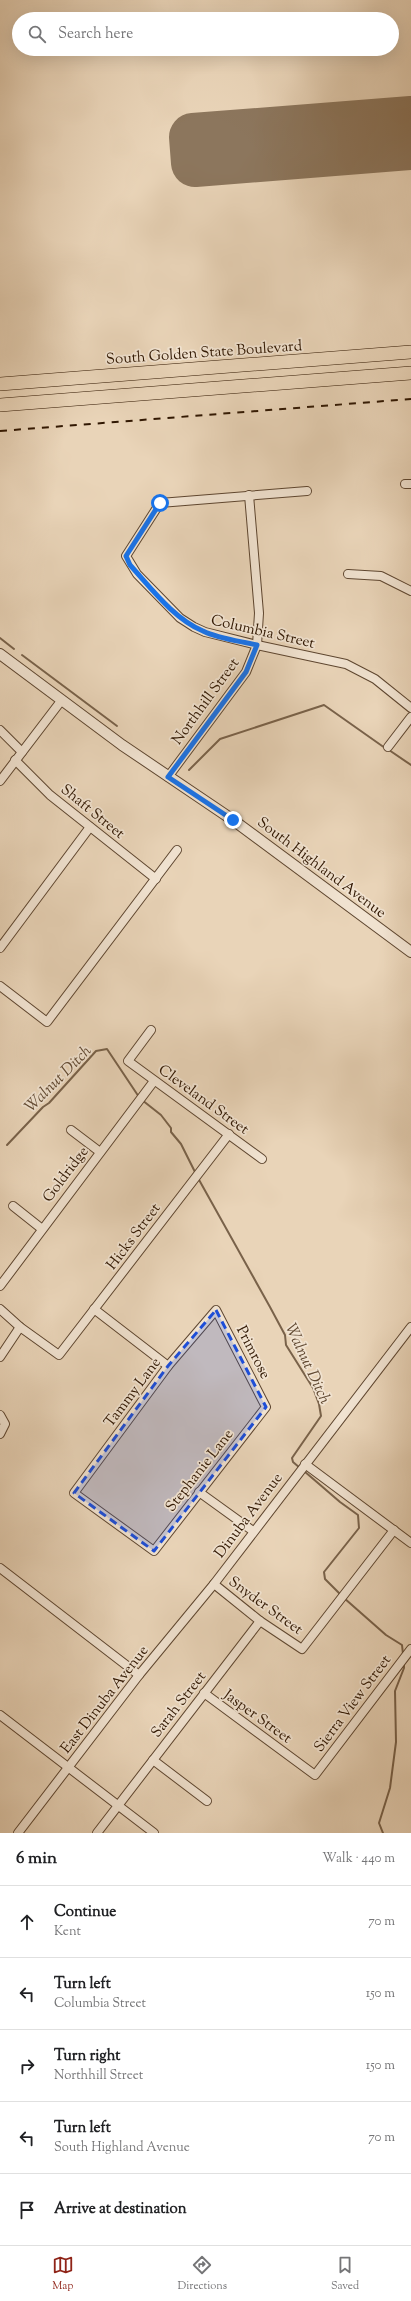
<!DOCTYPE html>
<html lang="en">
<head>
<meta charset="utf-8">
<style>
	:root { --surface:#fff; --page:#f2f2f2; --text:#202124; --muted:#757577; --line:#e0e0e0; --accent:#8f2418 }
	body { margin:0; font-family:"Sorts Mill Goudy",serif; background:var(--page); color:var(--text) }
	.stop { position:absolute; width:12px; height:12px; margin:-9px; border:3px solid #1a73e8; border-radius:50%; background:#fff }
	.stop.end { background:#1a73e8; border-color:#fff; box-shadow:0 1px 4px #0008 }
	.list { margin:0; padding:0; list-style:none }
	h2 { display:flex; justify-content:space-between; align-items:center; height:52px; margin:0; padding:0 16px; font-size:17px }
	h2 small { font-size:13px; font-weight:400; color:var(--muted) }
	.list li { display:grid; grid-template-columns:26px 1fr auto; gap:12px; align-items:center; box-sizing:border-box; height:72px; padding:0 16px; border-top:1px solid var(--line) }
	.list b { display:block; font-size:15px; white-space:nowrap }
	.list p { margin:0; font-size:13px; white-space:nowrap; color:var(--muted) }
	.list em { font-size:13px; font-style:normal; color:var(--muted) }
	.icon { flex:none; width:22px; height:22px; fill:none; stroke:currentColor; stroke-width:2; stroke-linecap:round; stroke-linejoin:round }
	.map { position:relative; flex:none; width:411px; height:1833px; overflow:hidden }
	.search { position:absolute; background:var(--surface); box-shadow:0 4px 16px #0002; left:12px; right:12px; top:12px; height:44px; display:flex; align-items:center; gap:10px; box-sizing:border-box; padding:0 14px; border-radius:22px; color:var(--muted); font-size:15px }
	.sheet { height:412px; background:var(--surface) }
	nav { display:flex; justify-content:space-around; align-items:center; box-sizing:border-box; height:56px; border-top:1px solid var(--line); background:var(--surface); font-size:11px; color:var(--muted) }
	nav a { display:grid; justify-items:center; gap:2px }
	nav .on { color:var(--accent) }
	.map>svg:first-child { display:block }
</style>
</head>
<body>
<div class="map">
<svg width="411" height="1833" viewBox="0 0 411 1833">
	<rect width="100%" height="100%" fill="#e9d4b8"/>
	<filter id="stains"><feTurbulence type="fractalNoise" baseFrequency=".005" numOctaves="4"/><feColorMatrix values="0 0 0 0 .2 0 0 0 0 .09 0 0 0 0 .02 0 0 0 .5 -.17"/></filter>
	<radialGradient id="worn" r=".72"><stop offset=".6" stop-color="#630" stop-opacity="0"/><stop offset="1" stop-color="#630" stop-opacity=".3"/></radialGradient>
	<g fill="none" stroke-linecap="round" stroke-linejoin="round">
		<g stroke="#79624a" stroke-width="2">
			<path d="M0 638 14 649"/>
			<path d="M22 655 117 726"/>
			<path d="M389 750 411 765"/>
			<path d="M189 770 220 739 324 705 385 748"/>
			<path d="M142 1100 161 1115 171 1128V1132L181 1144 196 1174"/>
			<path d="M7 1145 43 1107 49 1103 96 1051 107 1049 139 1097"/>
			<path d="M198 1178 270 1307 285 1335 286 1345 313 1388 319 1404 321 1416 292 1458 293 1462 300 1468"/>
			<path d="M304 1471 340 1502 358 1515 359 1528 324 1572 325 1579 341 1595"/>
			<path d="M344 1598 386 1635 402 1645 403 1654"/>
			<path d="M383 1833 379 1823 390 1788 396 1742 395 1691 404 1668V1662"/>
		</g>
		<path stroke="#8c765d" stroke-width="48" d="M411 120 193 137 195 163 411 146"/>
		<defs>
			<g id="minor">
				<path d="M405 484H411"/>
				<path d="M307 491 160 503 126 556 137 574 180 618 194 627 205 632 257 645 346 664 375 679 411 708"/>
				<path d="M348 574 381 576 411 591"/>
				<path d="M0 730 22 752"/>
				<path d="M388 747 411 717"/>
				<path d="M15 760 50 795 156 879"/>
				<path d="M168 777 246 672 257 645 259 613 249 495"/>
				<path d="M0 781 61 701"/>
				<path d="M0 948 90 827"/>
				<path d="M0 986 47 1022 177 850"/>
				<path d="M151 1030 128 1061 262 1159"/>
				<path d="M71 1130 100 1152"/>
				<path d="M13 1206 42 1229"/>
				<path d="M0 1286 154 1081"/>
				<path d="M0 1309 20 1327 59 1355 229 1134"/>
				<path d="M94 1309 168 1366"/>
				<path d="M216 1310 266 1407 154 1551 74 1493 168 1366Z"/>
				<path d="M0 1357 20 1327"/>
				<path d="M0 1415 5 1424 0 1434"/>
				<path d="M305 1464 411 1543"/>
				<path d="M199 1492 253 1531"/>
				<path d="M0 1568 139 1675"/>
				<path d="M214 1584 260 1621 302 1649 394 1530"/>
				<path d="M204 1693 315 1775 411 1649"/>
				<path d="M0 1715 154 1833"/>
				<path d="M153 1760 207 1801"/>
				<path d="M18 1833 139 1675 214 1584 411 1327"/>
				<path d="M97 1833 260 1621"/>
			</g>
			<path id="tertiary" d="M0 654 122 745 233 820 411 952"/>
			<g id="primary">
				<path d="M0 384 411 352"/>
				<path d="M0 405 411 373"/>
			</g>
		</defs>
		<use href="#minor" stroke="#5e4630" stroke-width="10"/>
		<use href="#tertiary" stroke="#5e4630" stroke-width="12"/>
		<use href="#primary" stroke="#301702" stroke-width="14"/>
		<use href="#minor" stroke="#f1e3d1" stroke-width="8"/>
		<use href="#tertiary" stroke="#f1e3d1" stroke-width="10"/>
		<use href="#primary" stroke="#e9d4b8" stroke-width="13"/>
		<path stroke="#301702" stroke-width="2" stroke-dasharray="7 7" stroke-linecap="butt" d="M0 431 411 399"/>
	</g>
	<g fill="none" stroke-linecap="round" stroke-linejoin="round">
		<path stroke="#1a73e8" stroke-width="5" d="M160 503 126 556 130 565C151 588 174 619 203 631 219 639 240 641 257 645L246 672 168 777 233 820"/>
	</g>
	<path fill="#1d4ed8" fill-opacity="0.2" stroke="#1d4ed8" stroke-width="3" stroke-dasharray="8 5" stroke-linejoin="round" d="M216 1310 266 1407 154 1551 74 1493 168 1366Z"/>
	<g text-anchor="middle" stroke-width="3.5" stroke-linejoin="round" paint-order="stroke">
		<g font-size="15" fill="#301702" stroke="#f1e3d1">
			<text transform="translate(204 352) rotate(-4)" y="5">South Golden State Boulevard</text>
			<text transform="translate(263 631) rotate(13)" y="5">Columbia Street</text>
			<text transform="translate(205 701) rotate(-54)" y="5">Northhill Street</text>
			<text transform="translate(93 811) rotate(39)" y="5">Shaft Street</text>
			<text transform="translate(322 867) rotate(37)" y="5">South Highland Avenue</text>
			<text transform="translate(204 1099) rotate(36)" y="5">Cleveland Street</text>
			<text transform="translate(65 1174) rotate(-53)" y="5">Goldridge</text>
			<text transform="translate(133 1236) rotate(-53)" y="5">Hicks Street</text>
			<text transform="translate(254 1352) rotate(63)" y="5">Primrose</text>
			<text transform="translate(132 1392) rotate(-53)" y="5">Tammy Lane</text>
			<text transform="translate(199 1470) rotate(-52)" y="5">Stephanie Lane</text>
			<text transform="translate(248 1515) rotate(-53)" y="5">Dinuba Avenue</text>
			<text transform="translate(266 1605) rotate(36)" y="5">Snyder Street</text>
			<text transform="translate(104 1699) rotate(-52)" y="5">East Dinuba Avenue</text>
			<text transform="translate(352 1703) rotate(-53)" y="5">Sierra View Street</text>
			<text transform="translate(178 1704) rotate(-52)" y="5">Sarah Street</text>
			<text transform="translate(258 1716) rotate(36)" y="5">Jasper Street</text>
		</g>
		<g font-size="16" font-style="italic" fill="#614932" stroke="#f1e3d1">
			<text transform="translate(57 1078) rotate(-45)" y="6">Walnut Ditch</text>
			<text transform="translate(309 1363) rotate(65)" y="6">Walnut Ditch</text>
		</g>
	</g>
	<rect width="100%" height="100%" filter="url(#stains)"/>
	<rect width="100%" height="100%" fill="url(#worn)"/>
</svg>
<div class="stop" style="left:160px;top:503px"></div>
<div class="stop end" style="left:233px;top:820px"></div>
<div class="search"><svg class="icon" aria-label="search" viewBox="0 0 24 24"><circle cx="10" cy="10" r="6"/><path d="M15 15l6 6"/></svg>Search here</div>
</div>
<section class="sheet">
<h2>6 min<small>Walk · 440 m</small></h2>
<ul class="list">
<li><svg class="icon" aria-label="ahead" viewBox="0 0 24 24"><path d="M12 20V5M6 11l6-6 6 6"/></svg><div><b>Continue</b><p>Kent</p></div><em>70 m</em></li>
<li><svg class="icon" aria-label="left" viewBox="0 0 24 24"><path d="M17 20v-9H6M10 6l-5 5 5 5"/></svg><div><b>Turn left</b><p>Columbia Street</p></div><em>150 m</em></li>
<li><svg class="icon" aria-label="right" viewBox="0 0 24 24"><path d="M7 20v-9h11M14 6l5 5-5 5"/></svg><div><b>Turn right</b><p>Northhill Street</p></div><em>150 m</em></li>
<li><svg class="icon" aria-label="left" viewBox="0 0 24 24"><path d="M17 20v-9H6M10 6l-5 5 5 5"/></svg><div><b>Turn left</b><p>South Highland Avenue</p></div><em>70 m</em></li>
<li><svg class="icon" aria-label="arrive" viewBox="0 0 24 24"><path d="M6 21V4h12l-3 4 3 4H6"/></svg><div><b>Arrive at destination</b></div></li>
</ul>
</section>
<nav>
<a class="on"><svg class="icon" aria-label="map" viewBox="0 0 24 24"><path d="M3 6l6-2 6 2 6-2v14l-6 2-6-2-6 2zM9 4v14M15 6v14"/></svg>Map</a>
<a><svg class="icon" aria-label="directions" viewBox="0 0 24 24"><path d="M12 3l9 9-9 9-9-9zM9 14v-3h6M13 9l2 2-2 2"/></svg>Directions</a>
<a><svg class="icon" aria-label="saved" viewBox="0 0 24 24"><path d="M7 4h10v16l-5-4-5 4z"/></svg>Saved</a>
</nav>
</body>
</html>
